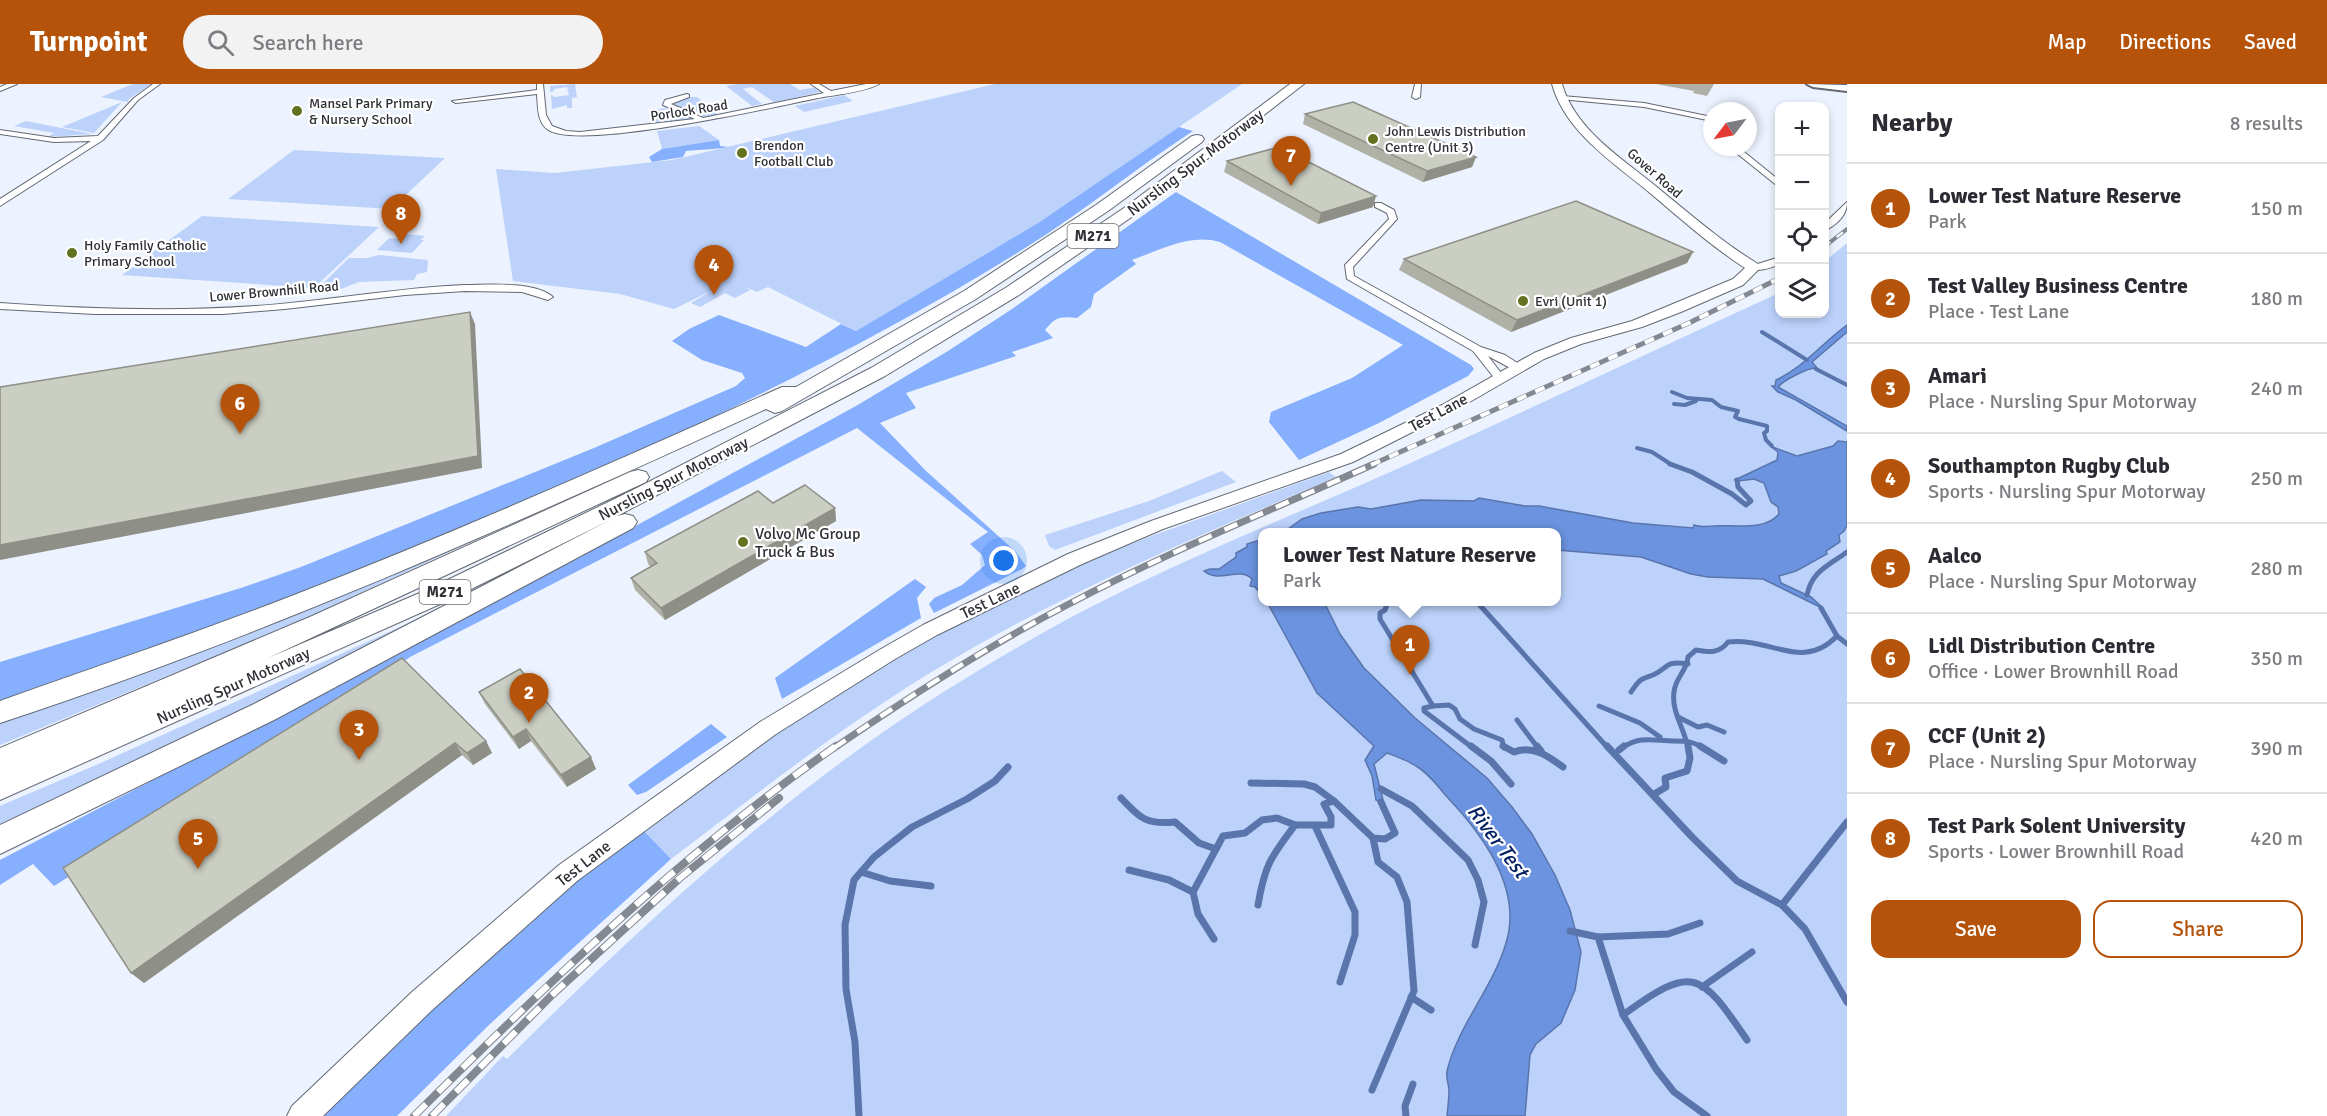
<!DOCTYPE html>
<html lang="en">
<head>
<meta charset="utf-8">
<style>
	:root { --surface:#fff; --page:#f2f2f3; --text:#2b2b33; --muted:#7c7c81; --line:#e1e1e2; --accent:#b45309 }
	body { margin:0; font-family:Signika,sans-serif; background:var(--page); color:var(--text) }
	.controls { position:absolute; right:18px; top:18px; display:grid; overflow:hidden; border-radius:12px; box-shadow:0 3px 9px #0003 }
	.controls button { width:54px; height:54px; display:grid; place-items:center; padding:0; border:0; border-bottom:2px solid var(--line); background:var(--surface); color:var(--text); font:30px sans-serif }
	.compass { position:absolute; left:1703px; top:18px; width:54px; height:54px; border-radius:50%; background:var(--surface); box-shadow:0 3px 9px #0003; rotate:238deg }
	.you { position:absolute; left:1004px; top:477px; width:21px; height:21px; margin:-15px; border:4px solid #fff; border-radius:50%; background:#1a73e8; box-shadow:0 0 0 9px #1a73e833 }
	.badge { display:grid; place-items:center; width:39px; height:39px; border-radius:50%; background:var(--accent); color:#fff; font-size:20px; font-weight:700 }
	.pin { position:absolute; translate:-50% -50px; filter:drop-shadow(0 2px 3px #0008) }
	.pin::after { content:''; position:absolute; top:32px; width:21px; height:18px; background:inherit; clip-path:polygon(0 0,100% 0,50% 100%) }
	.popup { position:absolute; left:1258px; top:444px; width:303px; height:78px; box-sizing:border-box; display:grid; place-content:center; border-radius:12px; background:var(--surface); filter:drop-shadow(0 2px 4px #0005); font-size:20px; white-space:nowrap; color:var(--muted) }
	.popup b { font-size:22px; color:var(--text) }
	.popup::after { content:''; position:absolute; left:50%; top:100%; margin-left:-12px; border:12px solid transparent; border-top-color:var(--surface) }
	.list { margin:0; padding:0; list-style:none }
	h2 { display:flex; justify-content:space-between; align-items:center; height:78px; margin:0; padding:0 24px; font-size:26px }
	h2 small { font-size:20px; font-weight:400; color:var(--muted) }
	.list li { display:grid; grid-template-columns:39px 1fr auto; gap:18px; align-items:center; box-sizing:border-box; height:90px; padding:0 24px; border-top:2px solid var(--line) }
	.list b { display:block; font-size:22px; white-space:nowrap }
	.list p { margin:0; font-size:20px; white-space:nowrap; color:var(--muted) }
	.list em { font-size:20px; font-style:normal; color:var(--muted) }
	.actions { display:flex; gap:12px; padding:18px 24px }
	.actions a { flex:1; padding:14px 0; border:2px solid var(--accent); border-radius:18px; text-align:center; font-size:21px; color:var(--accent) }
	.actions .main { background:var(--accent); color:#fff }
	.icon { flex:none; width:33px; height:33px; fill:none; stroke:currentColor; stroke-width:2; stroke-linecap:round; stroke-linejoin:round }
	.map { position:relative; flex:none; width:1847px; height:1032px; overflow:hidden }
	header { display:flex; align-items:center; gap:36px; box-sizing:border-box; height:84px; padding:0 30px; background:var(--accent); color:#fff }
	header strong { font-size:28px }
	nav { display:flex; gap:33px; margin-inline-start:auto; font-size:21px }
	.search { width:420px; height:54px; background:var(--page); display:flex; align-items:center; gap:15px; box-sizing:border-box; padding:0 21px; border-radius:33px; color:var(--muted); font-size:22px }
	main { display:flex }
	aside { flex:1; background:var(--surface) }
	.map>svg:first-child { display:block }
</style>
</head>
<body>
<header>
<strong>Turnpoint</strong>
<div class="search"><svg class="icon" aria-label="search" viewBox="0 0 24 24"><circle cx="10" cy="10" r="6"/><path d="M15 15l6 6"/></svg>Search here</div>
<nav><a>Map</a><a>Directions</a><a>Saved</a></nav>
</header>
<main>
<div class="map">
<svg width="1847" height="1032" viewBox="0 0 1847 1032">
	<rect width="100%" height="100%" fill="#ecf2fe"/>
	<g fill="#bcd2fb" fill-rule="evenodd">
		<path d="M133 0H151L129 15 128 18 101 13Z"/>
		<path d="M575 0 577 13 572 14V24H567V21L552 25 551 11 555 13 569 11 567 3 554 5V7L550 8V2Z"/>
		<path d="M737 0H790L800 6 816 3 823 7 775 19 752 3 743 5 762 20 752 22 726 2Z"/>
		<path d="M995 0H1242L1038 139 856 247 768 203 757 208 745 203 750 206 735 214 725 209 700 223 691 219 711 207 674 225 620 210 513 197 496 85 555 89 672 76Z"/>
		<path d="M844 11 853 17 804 28 795 22Z"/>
		<path d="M689 13H697L718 31 702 33V31L674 21 676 17Z"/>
		<path d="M122 18 94 49 62 43Z"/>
		<path d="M667 24 666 26 694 35 655 40 651 26Z"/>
		<path d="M26 37 92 50 48 53 54 49 14 42Z"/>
		<path d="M699 42 719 56 662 65 657 47Z"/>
		<path d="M294 66 445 74 391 125 228 115Z"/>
		<path d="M202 132 379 143 314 204 122 191Z"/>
		<path d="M405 150 425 152 420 156H424L412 169 377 166 389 154 400 155Z"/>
		<path d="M1847 159V1032H446L503 972 507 975C642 841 783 709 945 607 992 578 1040 549 1089 524 1180 477 1276 438 1370 397 1509 335 1642 272 1779 209L1780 230H1824L1825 177ZM1263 448H1557V518H1263Z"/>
		<path d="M379 171 428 176 427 188 417 190 414 196 359 198 328 210 318 204 349 174H367Z"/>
		<path d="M1222 387 1236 398 1055 466 1049 462 1045 451 1149 417Z"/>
		<path d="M1329 388 1336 393C1196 453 1055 512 925 592 836 647 754 712 671 775L643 746 705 694 928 553 1066 486 1146 454Z"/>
		<path d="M532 430 297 538 0 661V639Z"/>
		<path d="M435 527 434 532 0 744V722L103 678Z"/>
	</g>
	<g fill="#86affe">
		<path d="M1179 43 1193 47C1136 84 1083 128 1025 164 920 230 809 287 697 341L365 487 0 623V578L244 503 301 483 594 364 736 302 745 294 742 289 702 276 672 257 689 245 719 231 806 263 841 240 856 247 1038 139Z"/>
		<path d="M719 56 720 62 728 63C714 66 701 65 686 67L683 73 652 78 649 73 662 65Z"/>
		<path d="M1176 108 1471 281 1474 285 1468 292 1379 339 1299 376 1269 338 1271 328 1352 294 1403 261 1220 158C1190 149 1160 166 1132 176L1136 180 1094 210 1091 223 1077 234C1060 232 1055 233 1045 246L1053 254 1012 268 1016 272 906 309 916 324 880 339 925 386 1016 468 1026 482 1022 485 934 529 929 520 934 514 962 501 985 481 982 471 970 460 988 448 857 344 410 573 305 645 54 802 33 780 0 801V776L551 488 856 322 948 267 1012 225Z"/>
		<path d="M915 495 926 503 917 514 921 534 782 615 775 594Z"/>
		<path d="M711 640 727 653 646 708 637 711 628 701Z"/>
		<path d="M643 746 671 775 490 940 397 1032H316L440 912 561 809Z"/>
	</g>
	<g fill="#6b93df" stroke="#5975ac" stroke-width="1.5">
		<path d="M1847 241V248L1812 278 1817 284C1809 283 1784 296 1778 303L1847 342V347L1796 316 1778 308 1772 302H1775L1776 296C1804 283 1822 259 1847 241Z"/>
		<path d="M1838 357 1847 358V441L1844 447 1839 451 1840 458 1826 467 1827 470 1796 487 1779 492 1781 499 1811 513 1824 525 1763 495 1708 493 1691 490 1641 473 1557 466V448H1284L1302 435 1321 429 1358 423 1371 425 1421 416 1474 417 1479 414 1525 422H1539L1633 439 1693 444 1694 441C1701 444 1706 442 1713 442 1733 440 1764 448 1779 430L1778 423 1771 418 1764 399 1754 395 1738 397 1735 396 1777 376 1778 368 1770 362 1797 372 1833 362Z"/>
		<path d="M1263 455V512L1255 503 1250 502 1252 495C1239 482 1219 500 1204 487L1210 485H1219L1236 473V469L1247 463V460Z"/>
		<path d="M1267 518H1324L1340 550 1364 584 1415 634 1487 694 1512 723 1532 750 1555 791 1570 826 1581 868 1575 906 1561 939 1536 960 1530 971 1525 1032H1447C1448 1023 1449 1014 1449 1005 1448 999 1446 993 1447 987 1458 941 1493 904 1506 859 1523 805 1483 751 1448 714 1438 703 1430 690 1416 682 1407 676 1397 673 1387 669L1374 680 1384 720 1376 716 1372 692 1365 676 1374 662 1317 609Z"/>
	</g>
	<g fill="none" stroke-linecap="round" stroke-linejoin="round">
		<g stroke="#5975ac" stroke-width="4">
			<path d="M1762 248 1807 276"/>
			<path d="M1816 285 1847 301"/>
			<path d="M1672 308 1687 314 1712 316 1721 323 1738 327 1735 333 1739 335 1767 342V347L1764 349 1766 356 1772 362"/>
			<path d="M1674 320 1685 321 1696 317"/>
			<path d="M1637 364 1652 368 1672 381"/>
		</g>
		<g stroke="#5975ac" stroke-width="5">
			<path d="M1670 380 1692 388 1732 410 1746 421 1751 417 1738 403 1737 396"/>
			<path d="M1807 511C1812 487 1828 482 1847 468"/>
			<path d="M1388 518 1385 526 1380 529V535L1433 622 1424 624V627L1473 664"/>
			<path d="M1477 518 1608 664"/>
			<path d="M1821 524 1837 552 1847 560"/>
			<path d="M1631 608C1640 595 1639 596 1653 591 1669 584 1664 576 1688 580"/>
			<path d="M1433 622 1449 621 1455 625 1460 635 1474 645 1502 656 1504 664"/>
			<path d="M1599 622 1640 639 1660 653"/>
			<path d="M1678 633 1698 643 1707 641 1724 648"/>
			<path d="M1517 636 1538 664"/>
			<path d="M1622 664C1641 651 1654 657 1675 657 1686 657 1692 657 1703 664"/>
			<path d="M1688 664C1685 646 1671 627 1674 608 1675 594 1687 587 1688 573L1696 566C1709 568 1719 570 1728 558 1771 553 1802 588 1837 552"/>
		</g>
		<g stroke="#5975ac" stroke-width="7">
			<path d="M1471 662 1491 677 1511 700"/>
			<path d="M1503 662 1514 668C1533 661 1548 672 1563 683"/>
			<path d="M1537 662 1541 667"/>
			<path d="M1607 662 1693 754 1737 797 1782 821"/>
			<path d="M1700 662 1724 677"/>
			<path d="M1619 666 1624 662"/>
			<path d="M1251 699 1304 700 1315 703 1334 717"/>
			<path d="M1381 705 1412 722 1468 776 1478 796 1484 818 1475 861"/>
			<path d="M1656 709 1666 703 1665 694 1687 687 1690 674 1688 662"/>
			<path d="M1121 714C1140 734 1146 741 1175 738L1199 759 1216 765"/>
			<path d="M1847 738 1782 821 1805 845 1847 918"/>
			<path d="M1315 742 1355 828V851L1340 898"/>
			<path d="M1129 786 1169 796 1193 808"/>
			<path d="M861 788 890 797 931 802"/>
			<path d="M1258 821C1265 780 1271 773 1295 741"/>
			<path d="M1570 847 1598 853 1623 931 1656 985 1674 1008 1707 1032"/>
			<path d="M1598 853 1668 850 1700 839"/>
			<path d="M1214 855 1198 830 1193 808 1223 752 1245 749 1262 736 1277 734 1295 741H1331V733L1324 720 1334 717 1373 754 1385 755 1395 749 1381 718"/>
			<path d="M1702 903 1752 868"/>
			<path d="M1411 913 1431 926"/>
			<path d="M1623 931C1693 880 1700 887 1747 956"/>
			<path d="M1372 1006 1414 907 1407 818 1397 793 1378 778 1373 754"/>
			<path d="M859 1032 855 958 846 905 845 841 854 796 874 773 912 743 967 715 995 697 1008 683"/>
			<path d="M1406 1032 1405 1022 1413 1000"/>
		</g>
		<defs>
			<g id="street">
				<path d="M7 0H17L0 7V3Z"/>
				<path d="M153 0H160L138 16 103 56 0 122V115L91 57 54 58 0 50V46L54 54 98 52 134 14Z"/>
				<path d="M537 0H543L546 31 552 42 566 47 580 48 695 35 663 21 665 16 687 10 689 11V13L671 20 703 34 824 9 811 0H819L831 7 866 0H879C865 8 835 11 818 14 775 23 575 68 547 45 537 37 538 22 537 10L456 19 452 17 537 6Z"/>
				<path d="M1415 0H1421L1420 13 1416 15 1412 13Z"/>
				<path d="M1562 12 1644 19 1712 33V37L1644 23 1560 15V13Z"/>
				<path d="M1729 63H1738L1780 97V104Z"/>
				<path d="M1847 118C1847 132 1836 141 1824 147V140Z"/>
				<path d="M1375 119H1381L1394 126 1397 135 1353 183 1354 192 1481 263 1505 271 1522 282V286H1514L1488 272 1505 294 1504 296H1496L1473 267 1347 195 1345 181 1389 135 1387 129 1375 123Z"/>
				<path d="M1780 173V180C1771 184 1756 189 1748 183Z"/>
				<path d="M465 201C489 201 534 197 553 213L548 216 522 208 465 207 405 211 285 225 223 230H95L0 225V219C85 225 171 228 256 222 326 217 395 204 465 201Z"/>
			</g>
			<path id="secondary" d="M1552 0H1562C1575 46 1623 75 1658 104 1691 131 1722 158 1758 180L1760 183 1758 186 1743 201 1681 228 1642 243 1581 260 1544 275 1454 327 1353 378 1163 445 1082 480 937 551 895 575 776 650 577 797 432 926 323 1032H287L292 1022 412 908 559 781 760 638 881 565 923 541 1068 470 1151 437 1341 370 1442 321 1534 269 1571 254 1632 237 1733 195 1745 184C1711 162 1681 135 1650 109 1614 79 1565 48 1552 0Z"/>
			<path id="primary" d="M1807 0 1844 1H1847V7L1813 3Z"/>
			<g id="highway">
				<path d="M1290 0H1304L1136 130 1019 211 885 292 617 432 625 430 633 432 637 438 633 444 274 636 0 770V741L254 620 612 435 447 517 0 716V689L3 688 0 689V664L312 532 630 388 638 386 646 388 649 393 646 398 268 574 429 505 629 408 871 284 1007 203 1124 124Z"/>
				<path d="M1197 51 1202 52 1204 55 1202 58 1108 127 976 215 782 327 775 329 766 325C515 440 262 553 0 639V617C98 582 197 549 294 511 459 447 621 375 782 303H796L964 207 1096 121 1192 52Z"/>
			</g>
		</defs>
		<use href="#street" stroke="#636973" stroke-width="2"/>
		<use href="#secondary" stroke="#636973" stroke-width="2"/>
		<use href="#primary" stroke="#636973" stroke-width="4"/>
		<use href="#highway" stroke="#636973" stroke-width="2"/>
		<use href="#street" fill="#fff" fill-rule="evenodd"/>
		<use href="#secondary" fill="#fff" fill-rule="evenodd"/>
		<use href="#primary" fill="#fff" fill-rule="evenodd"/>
		<use href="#highway" fill="#fff" fill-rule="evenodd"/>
		<defs>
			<path id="rail-far3" d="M1824 163 1847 145"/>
			<path id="rail-far2" d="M1371 381 1691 238 1780 194"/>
			<path id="rail-far1" d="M834 664C910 612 986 563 1067 521 1167 468 1272 426 1374 380"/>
			<g id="rail">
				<path d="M414 1032C547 900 682 769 836 662"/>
				<path d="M432 1032 552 911 680 794 779 714"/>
			</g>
		</defs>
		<use href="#rail-far3" stroke="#848890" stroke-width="4"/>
		<use href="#rail-far2" stroke="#848890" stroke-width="5"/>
		<use href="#rail-far1" stroke="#848890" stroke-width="7"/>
		<use href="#rail" stroke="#848890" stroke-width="8"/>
		<use href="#rail-far3" stroke="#fff" stroke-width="2" stroke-dasharray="8" stroke-linecap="butt"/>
		<use href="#rail-far2" stroke="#fff" stroke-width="4" stroke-dasharray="10" stroke-linecap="butt"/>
		<use href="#rail-far1" stroke="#fff" stroke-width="4.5" stroke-dasharray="14" stroke-linecap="butt"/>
		<use href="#rail" stroke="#fff" stroke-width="6" stroke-dasharray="17" stroke-linecap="butt"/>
	</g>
	<g fill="#afb1a7">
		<path d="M1656 0H1714L1707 12 1693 9 1694 7Z"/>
		<path d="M1305 30 1476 73 1472 83 1423 98 1303 40Z"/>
		<path d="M1227 77 1373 123 1318 140 1224 88Z"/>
		<path d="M1693 168 1687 179 1511 248 1399 186 1404 175Z"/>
		<path d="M773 419 835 424 836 437 665 536 635 506 631 494 651 483 648 480 645 468Z"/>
		<path d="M402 574 486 657 492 669 473 681 462 671 144 899 131 889Z"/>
		<path d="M479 608 596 685 567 703 531 657 519 665 485 620Z"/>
	</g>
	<g fill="#8e9088">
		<path d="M1476 73 1472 83 1423 98 1427 87Z"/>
		<path d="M1376 112 1373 123 1318 140 1321 129Z"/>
		<path d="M1693 168 1687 179 1511 248 1517 236Z"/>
		<path d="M470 228 475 240 482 384 0 476V461Z"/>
		<path d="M835 424 836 437 665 536 661 524Z"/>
		<path d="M526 645 531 657 519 665 513 653Z"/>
		<path d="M486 657 492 669 473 681 467 669Z"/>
		<path d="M455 659 462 671 144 899 131 889Z"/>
		<path d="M591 673 596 685 567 703 561 691Z"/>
	</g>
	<g fill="#cbcec2" stroke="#8e9088" stroke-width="1.5">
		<path d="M1353 18 1476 73 1427 87 1305 30Z"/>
		<path d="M1279 63 1376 112 1321 129 1227 77Z"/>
		<path d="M1576 117 1693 168 1517 236 1404 175Z"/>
		<path d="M470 228 478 372 0 461V303Z"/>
		<path d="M805 401 835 424 661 524 631 494 657 479 645 468 758 407 773 419Z"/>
		<path d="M402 574 486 657 467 669 455 659 131 889 63 784Z"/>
		<path d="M520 585 591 673 561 691 526 645 513 653 479 608Z"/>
	</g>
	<g fill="#62721e" stroke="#fff" stroke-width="2">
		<circle cx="297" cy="27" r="6"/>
		<circle cx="1373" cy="55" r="6"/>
		<circle cx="742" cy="69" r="6"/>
		<circle cx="72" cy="169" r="6"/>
		<circle cx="1523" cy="217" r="6"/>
		<circle cx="743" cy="458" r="6"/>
	</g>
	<g text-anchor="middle" stroke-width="4.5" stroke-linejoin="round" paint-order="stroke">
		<g font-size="14" fill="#2e3035" stroke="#fff" text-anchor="start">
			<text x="309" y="24">Mansel Park Primary<tspan x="309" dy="16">&amp; Nursery School</tspan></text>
			<text x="1385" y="52">John Lewis Distribution<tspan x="1385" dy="16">Centre (Unit 3)</tspan></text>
			<text x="754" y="66">Brendon<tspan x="754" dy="16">Football Club</tspan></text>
			<text x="84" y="166">Holy Family Catholic<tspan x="84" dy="16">Primary School</tspan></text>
			<text x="1535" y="222">Evri (Unit 1)</text>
		</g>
		<g font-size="14" fill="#2e3035" stroke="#fff">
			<text transform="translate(689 26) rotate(-9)" y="5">Porlock Road</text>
			<text transform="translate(1655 89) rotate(41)" y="5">Gover Road</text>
			<text transform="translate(274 207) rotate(-5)" y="5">Lower Brownhill Road</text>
		</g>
		<g fill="#fff" stroke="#6d6e72" stroke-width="1.5">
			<rect x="1067.5" y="140" width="51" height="24" rx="4.5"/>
			<rect x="419.5" y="496" width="51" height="24" rx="4.5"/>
		</g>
		<g font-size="15" font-weight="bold" fill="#2e3035">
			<text x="1093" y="157">M271</text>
			<text x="445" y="513">M271</text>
		</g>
		<g font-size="16" fill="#2e3035" stroke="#fff">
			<text transform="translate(1195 78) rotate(-37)" y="6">Nursling Spur Motorway</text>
			<text transform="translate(1438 328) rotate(-28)" y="6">Test Lane</text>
			<text transform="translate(673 394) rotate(-27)" y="6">Nursling Spur Motorway</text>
			<text transform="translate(990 516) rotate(-26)" y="6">Test Lane</text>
			<text transform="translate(233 601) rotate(-24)" y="6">Nursling Spur Motorway</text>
			<text transform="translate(583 779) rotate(-38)" y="6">Test Lane</text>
		</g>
		<g font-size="16" fill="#2e3035" stroke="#fff" text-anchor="start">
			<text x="755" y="455">Volvo Mc Group<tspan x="755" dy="18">Truck &amp; Bus</tspan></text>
		</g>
		<g font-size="21" font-style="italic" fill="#032163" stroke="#fff">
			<text transform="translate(1498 757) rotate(53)" y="7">River Test</text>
		</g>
	</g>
</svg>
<div class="controls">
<button>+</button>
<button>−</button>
<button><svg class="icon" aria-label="locate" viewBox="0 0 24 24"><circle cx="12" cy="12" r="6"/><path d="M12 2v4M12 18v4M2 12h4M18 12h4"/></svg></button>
<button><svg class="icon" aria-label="layers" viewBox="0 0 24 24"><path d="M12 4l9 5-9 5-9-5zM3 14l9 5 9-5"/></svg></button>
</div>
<svg class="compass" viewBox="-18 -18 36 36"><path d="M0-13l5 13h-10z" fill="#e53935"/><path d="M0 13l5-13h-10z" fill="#7c7c81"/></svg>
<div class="you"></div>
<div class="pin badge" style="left:1410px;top:591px">1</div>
<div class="popup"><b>Lower Test Nature Reserve</b>Park</div>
<div class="pin badge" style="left:529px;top:639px">2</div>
<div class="pin badge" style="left:359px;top:676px">3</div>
<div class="pin badge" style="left:714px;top:211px">4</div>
<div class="pin badge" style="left:198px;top:785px">5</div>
<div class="pin badge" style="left:240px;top:350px">6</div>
<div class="pin badge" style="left:1291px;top:102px">7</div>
<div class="pin badge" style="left:401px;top:160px">8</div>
</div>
<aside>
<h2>Nearby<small>8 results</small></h2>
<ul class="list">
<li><span class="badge">1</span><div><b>Lower Test Nature Reserve</b><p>Park</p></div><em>150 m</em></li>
<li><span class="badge">2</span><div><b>Test Valley Business Centre</b><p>Place · Test Lane</p></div><em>180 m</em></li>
<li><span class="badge">3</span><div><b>Amari</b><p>Place · Nursling Spur Motorway</p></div><em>240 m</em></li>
<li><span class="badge">4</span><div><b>Southampton Rugby Club</b><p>Sports · Nursling Spur Motorway</p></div><em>250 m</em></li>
<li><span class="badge">5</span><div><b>Aalco</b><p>Place · Nursling Spur Motorway</p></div><em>280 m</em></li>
<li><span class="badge">6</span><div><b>Lidl Distribution Centre</b><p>Office · Lower Brownhill Road</p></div><em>350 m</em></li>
<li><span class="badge">7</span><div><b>CCF (Unit 2)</b><p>Place · Nursling Spur Motorway</p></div><em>390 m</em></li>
<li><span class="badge">8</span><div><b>Test Park Solent University</b><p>Sports · Lower Brownhill Road</p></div><em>420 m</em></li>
</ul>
<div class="actions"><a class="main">Save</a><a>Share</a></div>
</aside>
</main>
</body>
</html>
